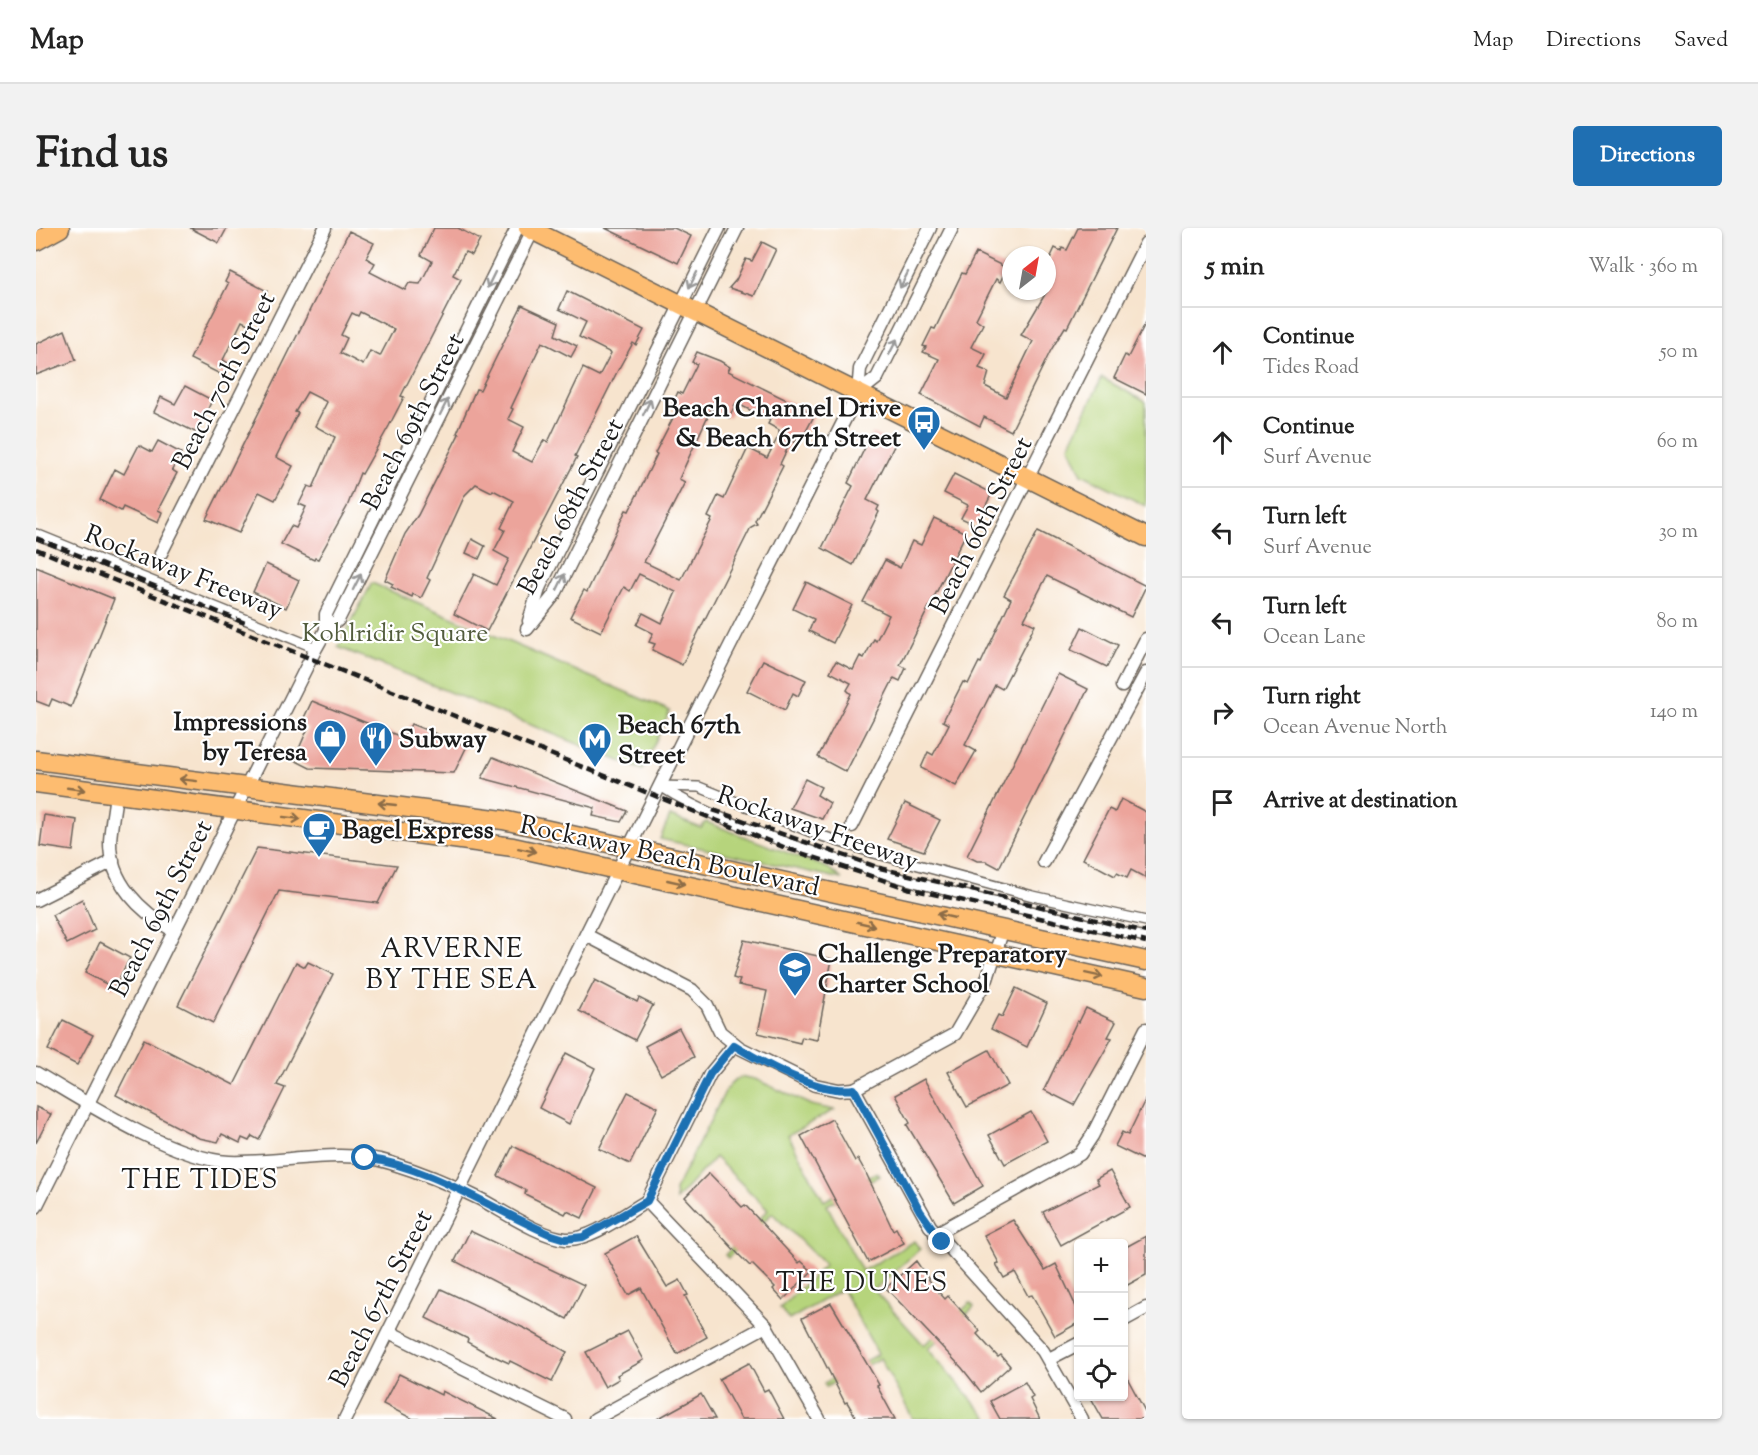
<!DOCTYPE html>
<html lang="en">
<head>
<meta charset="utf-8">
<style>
	:root { --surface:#fff; --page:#f2f2f2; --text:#222; --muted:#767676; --line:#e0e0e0; --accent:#1f6fb2 }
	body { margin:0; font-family:"Sorts Mill Goudy",serif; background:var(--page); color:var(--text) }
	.controls { position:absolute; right:18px; bottom:18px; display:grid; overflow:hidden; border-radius:6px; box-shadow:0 2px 4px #0004 }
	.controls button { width:54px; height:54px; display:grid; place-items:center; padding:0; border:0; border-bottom:2px solid var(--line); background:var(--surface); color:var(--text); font:30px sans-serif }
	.compass { position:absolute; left:966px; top:18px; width:54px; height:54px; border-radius:50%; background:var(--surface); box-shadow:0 2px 4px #0004; rotate:31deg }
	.stop { position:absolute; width:18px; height:18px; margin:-14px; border:4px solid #1f6fb2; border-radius:50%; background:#fff }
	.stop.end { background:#1f6fb2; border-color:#fff; box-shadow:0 2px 6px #0008 }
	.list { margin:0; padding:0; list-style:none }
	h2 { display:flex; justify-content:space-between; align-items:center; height:78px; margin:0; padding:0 24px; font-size:26px }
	h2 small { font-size:20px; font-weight:400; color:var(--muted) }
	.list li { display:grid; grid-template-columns:39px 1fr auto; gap:18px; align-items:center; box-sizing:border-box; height:90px; padding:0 24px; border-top:2px solid var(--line) }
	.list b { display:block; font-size:22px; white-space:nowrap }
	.list p { margin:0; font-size:20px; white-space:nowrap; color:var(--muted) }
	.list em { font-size:20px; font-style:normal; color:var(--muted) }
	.icon { flex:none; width:33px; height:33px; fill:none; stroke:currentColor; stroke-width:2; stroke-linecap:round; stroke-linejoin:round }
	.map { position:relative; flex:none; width:1110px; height:1191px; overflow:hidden; border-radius:6px }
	header { display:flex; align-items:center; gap:36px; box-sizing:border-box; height:84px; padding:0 30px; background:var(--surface); border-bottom:2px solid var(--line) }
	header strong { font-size:28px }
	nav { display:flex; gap:33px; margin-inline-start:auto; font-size:21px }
	.intro { display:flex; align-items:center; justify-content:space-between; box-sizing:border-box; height:144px; padding:0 36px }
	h1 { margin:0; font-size:42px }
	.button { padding:15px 27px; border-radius:6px; background:var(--accent); color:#fff; font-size:21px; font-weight:700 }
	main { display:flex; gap:36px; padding:0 36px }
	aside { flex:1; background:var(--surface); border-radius:6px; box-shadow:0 2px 4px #0004 }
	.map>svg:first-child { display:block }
</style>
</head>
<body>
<header>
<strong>Map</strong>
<nav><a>Map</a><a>Directions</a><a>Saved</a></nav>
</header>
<div class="intro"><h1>Find us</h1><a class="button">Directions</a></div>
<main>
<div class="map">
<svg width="1110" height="1191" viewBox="0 0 1110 1191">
	<rect width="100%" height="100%" fill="#fff"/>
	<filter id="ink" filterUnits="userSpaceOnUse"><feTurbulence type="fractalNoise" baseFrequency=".0167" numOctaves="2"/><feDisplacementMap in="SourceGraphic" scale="12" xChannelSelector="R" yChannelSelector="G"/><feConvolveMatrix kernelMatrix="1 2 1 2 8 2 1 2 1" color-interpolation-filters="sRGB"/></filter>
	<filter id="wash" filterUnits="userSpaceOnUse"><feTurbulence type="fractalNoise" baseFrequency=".008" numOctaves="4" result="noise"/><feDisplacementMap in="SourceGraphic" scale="24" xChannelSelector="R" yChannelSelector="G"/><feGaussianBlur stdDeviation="1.35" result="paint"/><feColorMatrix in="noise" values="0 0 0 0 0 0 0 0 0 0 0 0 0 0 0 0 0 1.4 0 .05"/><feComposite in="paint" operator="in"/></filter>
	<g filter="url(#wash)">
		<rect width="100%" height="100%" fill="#f7e4ce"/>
		<g fill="#b6d47b" stroke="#69784c" stroke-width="1.5">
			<path d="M1066 150 1110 174V278L1046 246 1033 218Z"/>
			<path d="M336 355 634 483 606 542 302 419Z"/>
			<path d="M634 588 665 600 670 594 792 640 806 651 624 611Z"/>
			<path d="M708 849 719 851 775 877 798 882 752 907 788 973 841 944 844 948 791 977 826 1043 878 1013 884 1021 838 1062 888 1117 934 1075 938 1079 892 1121 952 1191H877L844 1130 790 1159 788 1155 842 1126 806 1061 753 1092 744 1080 789 1037 736 985 692 1030 689 1027 732 982 679 929 640 972 639 962 690 862 698 852Z"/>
		</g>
		<g id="blocks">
			<g fill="#eca49b" fill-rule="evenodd">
				<path d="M154 0H191L183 15Z"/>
				<path d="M398 0H422L444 12 436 27 429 24 417 47 425 51 365 168 368 169 353 198 326 246 324 245 311 279 282 331 279 330 278 332 245 316 255 298 260 300 270 279 263 276 272 258 277 260 299 209 279 198 291 174 271 164 259 184 262 185 240 229 257 238 239 272 223 264 203 305 170 291 313 3 338 15 330 30 339 35 334 44 369 62 373 55 384 56 396 33 385 27ZM324 84 358 101 344 128 334 123 327 137 304 125 311 110 305 107 316 85 322 88Z"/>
				<path d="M569 0H638L655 8 642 35Z"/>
				<path d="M1042 0H1081L1031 100 1029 99 1015 122 975 203 948 189 944 198 885 167 903 131 887 124 890 119 887 118 896 100 899 101 926 45 929 46 940 25 971 40 964 54 960 51 940 91 947 96 935 119 950 126 943 140 953 144 949 158 970 169 997 113 985 107 1011 63V37L1019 20 1025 23 1026 20 1031 22Z"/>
				<path d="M726 14 740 21 718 68 693 60 700 52 710 31 716 33Z"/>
				<path d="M194 44 231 63 214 97 206 93 187 132 194 136 188 148 154 131 192 56 189 54Z"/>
				<path d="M531 63 608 102 600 117 597 115 582 142 539 228 541 229 451 403 418 386 438 346 460 357 473 331 458 323 469 302 465 300 478 273 457 262 456 264 440 256 429 267 391 350 394 352 385 370 377 366 376 369 355 359 357 356 349 352 369 306 382 287 423 206 421 205 440 161 444 162 486 77 523 94 519 107 541 118 535 129 506 114 475 180 477 181 472 191 488 199 476 224 496 234 508 212 512 214 547 140 563 148 575 125 543 109 550 94 523 81Z"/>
				<path d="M1110 94V166L1078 150 1089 127 1092 129Z"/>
				<path d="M29 102 40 132 0 147V116Z"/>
				<path d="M661 124 684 133 694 139 692 143 779 186 768 207 764 205 759 215 755 213 744 236 747 238 719 293 721 296 715 299 646 437 616 422 619 416 613 414 617 405 601 397 607 385 626 395 640 364 603 346 594 363 588 359 565 404 534 389 548 362 551 364 590 282 593 283 621 226 619 225 641 182 635 179 642 164 646 166 661 136 656 134ZM700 175 734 192 732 196 743 202V207L731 230 712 220 688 271 682 268 672 289 676 291 645 352 608 334 649 254 643 251 675 181 693 190Z"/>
				<path d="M149 158 176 172 161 205 118 184 125 169 139 176Z"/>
				<path d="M836 205 859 216 831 272 843 278 841 282 843 284 817 337 786 320 817 258 812 255Z"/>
				<path d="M122 213 145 225 136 242 141 245 122 282 126 284 122 295 87 279 85 283 64 272 79 241 88 246 103 217 116 224Z"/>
				<path d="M918 246 956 265 940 297 925 290 932 277 908 265Z"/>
				<path d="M898 290 930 305 864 437 870 440 864 453 858 450 810 544 782 529 815 466 811 462 815 455 794 444 800 433 817 442 824 428 828 430 838 411 840 413 853 387 827 374 849 332 864 340 876 313 885 317Z"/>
				<path d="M1002 303 1110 358 1095 389 1011 348 988 392 999 397 966 461 959 457 929 517 940 523 920 558 885 540 892 524 897 527 913 496 907 493 927 454 932 456 943 434 945 435 975 371 968 367Z"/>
				<path d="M436 311 449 318 443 331 430 325Z"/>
				<path d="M230 336 263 352 250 380 217 364Z"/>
				<path d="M0 339 78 371 35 479 16 471 13 478 0 473Z"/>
				<path d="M770 354 816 377 797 415 773 403 778 391 757 381Z"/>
				<path d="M1046 399 1082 417 1071 439 1035 422Z"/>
				<path d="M727 432 770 452 762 468 757 465 749 482 711 463Z"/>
				<path d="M1022 446 1052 461 963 640 950 633H941L931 628Z"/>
				<path d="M276 473 368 510 375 496 431 518 418 545 274 540 258 532 272 500 265 496Z"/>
				<path d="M457 529 561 571 591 583 585 594 557 588 559 580 446 550Z"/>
				<path d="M769 551 785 559 781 567 794 575 786 591 754 580Z"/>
				<path d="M1085 571 1110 584V650L1095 642 1091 650 1081 645 1079 648 1047 631 1073 581 1079 584Z"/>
				<path d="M869 575 904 592 888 623 851 611Z"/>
				<path d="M8 587 41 592 37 623 4 618Z"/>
				<path d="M221 620 361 637 342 675 243 663 177 795 142 777Z"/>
				<path d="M46 671 59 702 31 716 16 687Z"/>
				<path d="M708 712 796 731 781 812 766 809 764 815 722 805 731 763 702 757 704 752 697 750Z"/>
				<path d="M64 714 94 730 78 760 49 745Z"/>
				<path d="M260 734 269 739 272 734 297 746 241 857 249 860 223 912 216 908 213 913 206 910 204 915 186 906 182 914 163 910 80 867 108 811 198 857Z"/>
				<path d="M559 752 601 774 603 770 617 777 599 812 543 783Z"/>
				<path d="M980 760 1011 775 991 819 955 801 962 787 966 789Z"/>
				<path d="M1050 780 1080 794 1072 809 1076 810 1038 877 1008 862 1041 793 1043 794Z"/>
				<path d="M27 792 57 807 41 837 12 822Z"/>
				<path d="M643 800 658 829 625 847 609 818Z"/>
				<path d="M953 822 972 857 931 879 912 844Z"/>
				<path d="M530 825 559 840 533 896 503 880Z"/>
				<path d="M888 851 947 958 918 975 871 897 874 895 859 867Z"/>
				<path d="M592 864 622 879 594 936 563 921Z"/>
				<path d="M1110 870V933L1079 918 1086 904 1092 907Z"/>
				<path d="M0 879 15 886 0 915Z"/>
				<path d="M995 884 1011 913 969 936 953 907Z"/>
				<path d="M796 891 819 933 822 931 830 945 857 1002 860 1000 868 1015 832 1034 765 908Z"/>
				<path d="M477 918 561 960 546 990 531 983 529 986 489 966 490 962 462 948Z"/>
				<path d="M1074 943 1094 979 1025 1017 1007 984 1063 956 1060 951Z"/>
				<path d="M673 945 706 979 709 977 763 1035 765 1033 776 1043 747 1072 737 1061 739 1059 716 1036 714 1038 704 1028 649 969Z"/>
				<path d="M977 992 1009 1042 1020 1036 1042 1083V1095L1019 1108 996 1067 992 1068 979 1044 968 1050 960 1036 963 1035 948 1007Z"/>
				<path d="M434 1003 548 1057 531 1091 419 1033Z"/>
				<path d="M600 1008 631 1059 644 1052 652 1067 649 1068 671 1109 641 1126 605 1060 592 1067 569 1025Z"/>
				<path d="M1110 1008V1047L1088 1059V1020Z"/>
				<path d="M880 1033 898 1059 909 1071 912 1068 944 1103 941 1106 962 1129 965 1127 974 1138 945 1164 926 1140 850 1060Z"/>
				<path d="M405 1061 490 1101 531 1124 516 1154 474 1133 473 1135 449 1124 431 1114 432 1111 390 1090Z"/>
				<path d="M795 1075 837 1146 843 1157 841 1158 859 1191H821L811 1174 809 1175 766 1090Z"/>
				<path d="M592 1103 608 1132 581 1147 583 1151 569 1159 550 1124Z"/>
				<path d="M713 1135 728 1163 732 1161 748 1191H705L683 1151Z"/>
				<path d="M1088 1144 1110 1185V1191H1067L1054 1168H1088Z"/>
				<path d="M363 1146 405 1167 406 1163 462 1191H377L347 1176Z"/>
				<path d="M989 1154 997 1169 994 1171 1004 1191H964L954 1173Z"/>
				<path d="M665 1166 679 1191H621L652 1174Z"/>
			</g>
		</g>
	</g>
	<g filter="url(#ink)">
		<use href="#blocks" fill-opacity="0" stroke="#69625a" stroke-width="1.5"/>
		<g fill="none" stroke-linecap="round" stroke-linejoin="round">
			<defs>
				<g id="pedestrian">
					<path d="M0 306 280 420"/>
					<path d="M624 558C668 586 717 603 766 620 878 658 994 683 1110 709"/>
					<path d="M624 558 663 559 780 606 838 625 997 668 1110 693"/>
				</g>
				<g id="minor">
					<path d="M822 165 841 150 916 0"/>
					<path d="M125 325 289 0"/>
					<path d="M493 393 504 358 683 0"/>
					<path d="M491 401 519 366 701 0"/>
					<path d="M290 402V386L481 0"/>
					<path d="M1086 458 1110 411"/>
					<path d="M80 567C78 582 75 597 74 613 73 654 105 684 138 703"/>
					<path d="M816 598 1110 15"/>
					<path d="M1008 634 1110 445"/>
					<path d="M0 672 77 633"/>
					<path d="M550 707 656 762 671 777 684 804 704 820 779 857 803 862 818 861 894 998 1007 1123 1046 1191"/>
					<path d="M0 845C49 874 137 931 193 934 246 936 303 919 355 935 385 944 416 957 444 971 467 983 505 1009 530 1011 554 1013 590 985 611 973"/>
					<path d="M818 861 919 806 951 751 967 701"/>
					<path d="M611 973 730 1098 783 1191"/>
					<path d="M611 973 674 846 698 817"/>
					<path d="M0 979 280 420 290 402 302 392 498 0"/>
					<path d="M899 1006 1044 926 1056 908 1110 801"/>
					<path d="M1088 1092 1110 1080"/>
					<path d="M353 1104 529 1191"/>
					<path d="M1013 1131 1042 1116"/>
					<path d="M309 1191 656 493 822 165 824 141 894 0"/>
					<path d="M559 1191 730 1098"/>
				</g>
				<g id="primary">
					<path d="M492 0 1110 309"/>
					<path d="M0 13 24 0"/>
					<path d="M0 532 467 592 1110 733"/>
					<path d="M0 555 477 619 1110 759"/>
				</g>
			</defs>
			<use href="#pedestrian" stroke="#69625a" stroke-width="12"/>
			<use href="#minor" stroke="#69625a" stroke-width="15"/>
			<use href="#primary" stroke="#69625a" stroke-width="21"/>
			<use href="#pedestrian" stroke="#fff" stroke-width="9"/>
			<use href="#minor" stroke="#fff" stroke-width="12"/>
			<use href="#primary" stroke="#fdbc70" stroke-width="18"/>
			<g stroke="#1c1c1c" stroke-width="4.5" stroke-dasharray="9 4.5" stroke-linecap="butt">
				<path d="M0 310 209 395"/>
				<path d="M0 321 750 620 871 660 1110 714"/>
				<path d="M677 582 844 640 1110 704"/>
			</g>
		</g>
		<defs><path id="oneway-shaft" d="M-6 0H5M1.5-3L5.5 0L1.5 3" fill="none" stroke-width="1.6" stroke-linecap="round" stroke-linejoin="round" transform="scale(1.5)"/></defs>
		<g stroke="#999">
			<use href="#oneway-shaft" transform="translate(455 52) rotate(116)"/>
			<use href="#oneway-shaft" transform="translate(657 52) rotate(117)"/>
			<use href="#oneway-shaft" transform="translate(868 52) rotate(117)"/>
			<use href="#oneway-shaft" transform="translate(857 119) rotate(-63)"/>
			<use href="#oneway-shaft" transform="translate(408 179) rotate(-63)"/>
			<use href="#oneway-shaft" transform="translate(611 179) rotate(-64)"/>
			<use href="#oneway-shaft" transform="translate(321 354) rotate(-63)"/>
			<use href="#oneway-shaft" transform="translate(525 354) rotate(-64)"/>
		</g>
		<g stroke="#8c6c46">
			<use href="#oneway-shaft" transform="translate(152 552) rotate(-173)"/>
			<use href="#oneway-shaft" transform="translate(40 561) rotate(8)"/>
			<use href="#oneway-shaft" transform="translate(351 576) rotate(-174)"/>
			<use href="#oneway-shaft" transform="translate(256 590) rotate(7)"/>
			<use href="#oneway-shaft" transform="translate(491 622) rotate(12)"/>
			<use href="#oneway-shaft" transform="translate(640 654) rotate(13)"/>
			<use href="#oneway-shaft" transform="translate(910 688) rotate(-167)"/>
			<use href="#oneway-shaft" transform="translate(830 696) rotate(13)"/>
			<use href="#oneway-shaft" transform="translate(1058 747) rotate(12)"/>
		</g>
	</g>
	<g fill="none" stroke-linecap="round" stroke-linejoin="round" filter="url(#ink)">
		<path stroke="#1f6fb2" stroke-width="8" d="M329 930C396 939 455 981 516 1007L529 1011 547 1009 611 973 674 846 698 817C728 836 782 866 818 861L884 983 906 1014"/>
	</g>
	<defs>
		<symbol id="bus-pin" viewBox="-11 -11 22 30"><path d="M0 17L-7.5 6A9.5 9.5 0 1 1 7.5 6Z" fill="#1f6fb2" stroke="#fff"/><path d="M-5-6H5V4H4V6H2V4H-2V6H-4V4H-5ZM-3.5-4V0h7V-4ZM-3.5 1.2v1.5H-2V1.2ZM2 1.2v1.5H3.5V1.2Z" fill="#fff"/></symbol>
		<symbol id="shop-pin" viewBox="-11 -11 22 30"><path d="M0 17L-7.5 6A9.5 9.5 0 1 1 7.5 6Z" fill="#1f6fb2" stroke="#fff"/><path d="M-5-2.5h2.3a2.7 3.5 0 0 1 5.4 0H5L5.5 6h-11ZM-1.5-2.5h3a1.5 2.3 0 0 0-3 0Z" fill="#fff"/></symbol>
		<symbol id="restaurant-pin" viewBox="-11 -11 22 30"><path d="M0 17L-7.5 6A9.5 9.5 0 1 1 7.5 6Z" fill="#1f6fb2" stroke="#fff"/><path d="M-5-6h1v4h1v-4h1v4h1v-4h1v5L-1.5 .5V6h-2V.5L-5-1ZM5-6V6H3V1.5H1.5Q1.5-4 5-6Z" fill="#fff"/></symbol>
		<symbol id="metro-pin" viewBox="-11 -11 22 30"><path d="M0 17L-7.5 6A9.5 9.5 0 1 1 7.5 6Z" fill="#1f6fb2" stroke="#fff"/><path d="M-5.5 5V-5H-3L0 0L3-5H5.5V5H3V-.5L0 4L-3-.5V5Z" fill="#fff"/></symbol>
		<symbol id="cafe-pin" viewBox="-11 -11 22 30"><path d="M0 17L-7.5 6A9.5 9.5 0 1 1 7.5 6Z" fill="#1f6fb2" stroke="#fff"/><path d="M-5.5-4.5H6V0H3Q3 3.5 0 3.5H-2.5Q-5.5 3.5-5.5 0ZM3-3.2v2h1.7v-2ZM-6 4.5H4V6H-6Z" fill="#fff"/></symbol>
		<symbol id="school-pin" viewBox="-11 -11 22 30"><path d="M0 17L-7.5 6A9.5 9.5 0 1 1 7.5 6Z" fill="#1f6fb2" stroke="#fff"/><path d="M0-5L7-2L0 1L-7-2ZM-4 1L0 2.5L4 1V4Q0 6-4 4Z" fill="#fff"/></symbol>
	</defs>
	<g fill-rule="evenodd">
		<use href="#bus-pin" x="869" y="175" width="38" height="52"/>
		<use href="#shop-pin" x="275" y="489" width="38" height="52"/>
		<use href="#restaurant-pin" x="321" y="491" width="38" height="52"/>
		<use href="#metro-pin" x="540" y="492" width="38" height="52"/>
		<use href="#cafe-pin" x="264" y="582" width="38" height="52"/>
		<use href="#school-pin" x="740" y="721" width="38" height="52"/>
	</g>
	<g text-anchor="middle" stroke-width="4.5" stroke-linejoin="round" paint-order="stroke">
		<g font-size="26" fill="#1c1c1c" stroke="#fff">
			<text transform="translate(187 152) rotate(-63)" y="9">Beach 70th Street</text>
			<text transform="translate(376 193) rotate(-63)" y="9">Beach 69th Street</text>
			<text transform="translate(534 278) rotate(-62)" y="9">Beach 68th Street</text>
			<text transform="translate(944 297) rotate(-63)" y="9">Beach 66th Street</text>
			<text transform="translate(148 343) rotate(22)" y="9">Rockaway Freeway</text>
			<text transform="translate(782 599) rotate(19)" y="9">Rockaway Freeway</text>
			<text transform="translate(634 627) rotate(12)" y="9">Rockaway Beach Boulevard</text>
			<text transform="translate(124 680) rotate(-63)" y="9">Beach 69th Street</text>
			<text transform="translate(344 1070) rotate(-63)" y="9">Beach 67th Street</text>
		</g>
		<g font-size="26" font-weight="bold" fill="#1c1c1c" stroke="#fff" text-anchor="start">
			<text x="865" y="188" text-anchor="end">Beach Channel Drive<tspan x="865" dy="30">&amp; Beach 67th Street</tspan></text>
			<text x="271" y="502" text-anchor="end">Impressions<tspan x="271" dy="30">by Teresa</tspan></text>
			<text x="582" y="505">Beach 67th<tspan x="582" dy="30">Street</tspan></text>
			<text x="363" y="519">Subway</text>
			<text x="306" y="610">Bagel Express</text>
			<text x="782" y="734">Challenge Preparatory<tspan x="782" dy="30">Charter School</tspan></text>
		</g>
		<g font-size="26" fill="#525c3d" stroke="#fff">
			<text x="359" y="413">Kohlridir Square</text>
		</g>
		<g font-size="27" letter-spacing="1.5" fill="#1c1c1c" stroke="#fff">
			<text x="416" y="729">ARVERNE<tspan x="416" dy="31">BY THE SEA</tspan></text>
			<text x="164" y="960">THE TIDES</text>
			<text x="826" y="1063">THE DUNES</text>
		</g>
	</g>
</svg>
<div class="controls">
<button>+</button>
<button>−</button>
<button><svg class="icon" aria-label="locate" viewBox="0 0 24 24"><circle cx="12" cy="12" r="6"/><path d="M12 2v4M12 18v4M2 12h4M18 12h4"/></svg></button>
</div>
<svg class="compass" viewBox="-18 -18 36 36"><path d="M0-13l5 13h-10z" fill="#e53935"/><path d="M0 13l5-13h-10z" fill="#767676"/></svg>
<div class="stop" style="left:329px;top:930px"></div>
<div class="stop end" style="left:906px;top:1014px"></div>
</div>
<aside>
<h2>5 min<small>Walk · 360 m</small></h2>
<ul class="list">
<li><svg class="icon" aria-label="ahead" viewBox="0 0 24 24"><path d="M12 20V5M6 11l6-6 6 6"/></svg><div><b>Continue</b><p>Tides Road</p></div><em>50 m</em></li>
<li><svg class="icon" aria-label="ahead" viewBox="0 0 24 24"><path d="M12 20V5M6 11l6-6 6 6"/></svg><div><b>Continue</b><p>Surf Avenue</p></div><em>60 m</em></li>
<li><svg class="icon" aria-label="left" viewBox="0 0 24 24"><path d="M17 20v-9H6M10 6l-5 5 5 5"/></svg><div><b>Turn left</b><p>Surf Avenue</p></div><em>30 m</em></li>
<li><svg class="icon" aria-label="left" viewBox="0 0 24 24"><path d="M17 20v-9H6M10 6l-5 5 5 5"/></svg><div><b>Turn left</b><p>Ocean Lane</p></div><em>80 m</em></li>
<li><svg class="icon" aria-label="right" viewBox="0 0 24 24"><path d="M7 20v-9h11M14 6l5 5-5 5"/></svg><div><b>Turn right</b><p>Ocean Avenue North</p></div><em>140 m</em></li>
<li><svg class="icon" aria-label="arrive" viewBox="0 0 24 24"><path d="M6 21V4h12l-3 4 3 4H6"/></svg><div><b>Arrive at destination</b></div></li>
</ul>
</aside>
</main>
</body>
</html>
